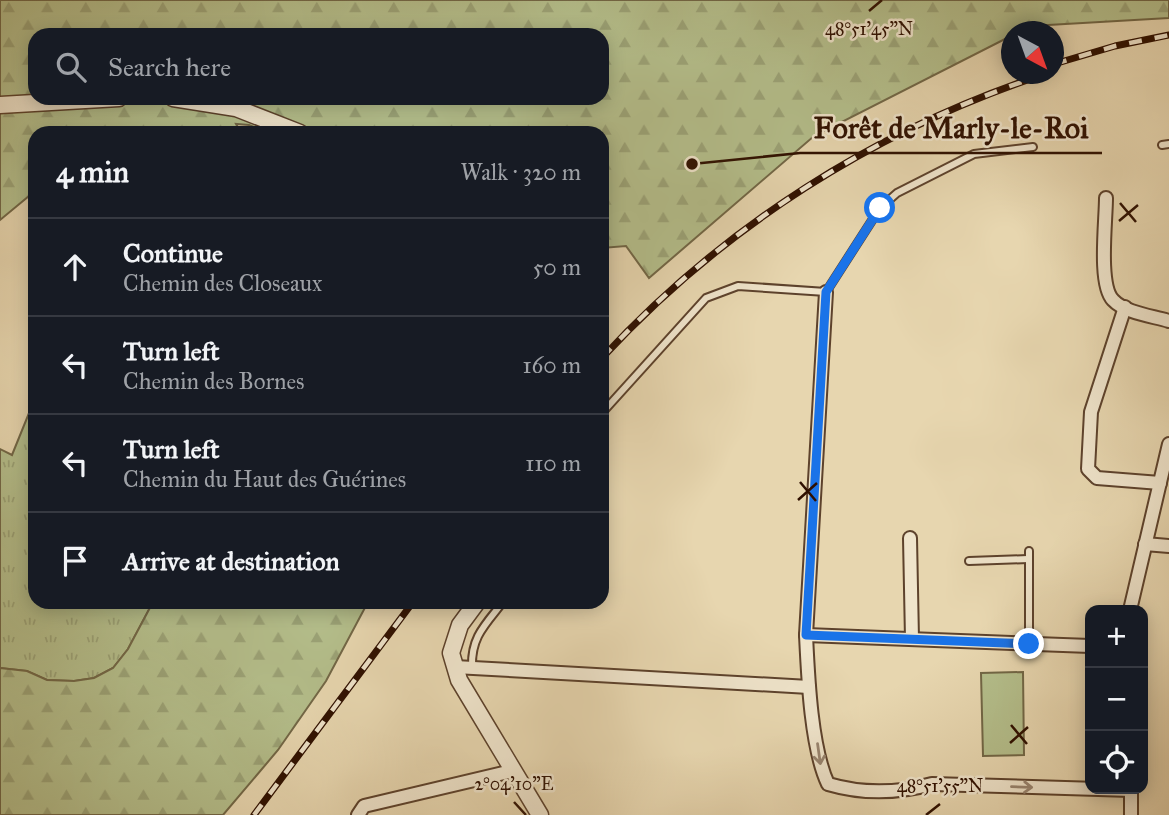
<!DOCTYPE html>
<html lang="en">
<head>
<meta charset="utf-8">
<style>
	:root { --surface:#171b24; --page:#20242c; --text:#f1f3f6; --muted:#9ea1a6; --line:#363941 }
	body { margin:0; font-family:"IM FELL Great Primer",serif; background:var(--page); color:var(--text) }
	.controls { position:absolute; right:21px; bottom:21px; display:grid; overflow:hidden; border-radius:14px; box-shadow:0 4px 18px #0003 }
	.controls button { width:63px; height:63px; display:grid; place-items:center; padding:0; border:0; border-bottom:2px solid var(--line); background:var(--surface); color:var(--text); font:35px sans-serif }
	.compass { position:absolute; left:1001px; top:21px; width:63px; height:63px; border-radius:50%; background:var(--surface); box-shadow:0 4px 18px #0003; rotate:139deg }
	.stop { position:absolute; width:21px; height:21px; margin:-16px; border:5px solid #1a73e8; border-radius:50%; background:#fff }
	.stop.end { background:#1a73e8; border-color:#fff; box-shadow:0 2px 7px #0008 }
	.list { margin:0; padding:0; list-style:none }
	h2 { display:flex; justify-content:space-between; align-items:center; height:91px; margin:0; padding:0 28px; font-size:30px }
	h2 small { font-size:23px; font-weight:400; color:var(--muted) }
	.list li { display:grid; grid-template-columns:46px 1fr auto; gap:21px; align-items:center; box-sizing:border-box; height:98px; padding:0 28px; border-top:2px solid var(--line) }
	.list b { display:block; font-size:26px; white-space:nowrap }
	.list p { margin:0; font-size:23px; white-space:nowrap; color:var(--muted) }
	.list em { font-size:23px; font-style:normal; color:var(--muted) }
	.icon { flex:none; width:38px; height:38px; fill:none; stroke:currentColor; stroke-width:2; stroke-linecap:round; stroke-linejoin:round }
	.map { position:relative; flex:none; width:1169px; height:815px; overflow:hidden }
	.search { position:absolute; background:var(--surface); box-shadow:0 4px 18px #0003; left:28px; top:28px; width:581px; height:77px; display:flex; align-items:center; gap:18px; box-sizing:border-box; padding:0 24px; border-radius:21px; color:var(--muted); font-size:26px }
	.panel { position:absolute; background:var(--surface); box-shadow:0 4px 18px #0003; left:28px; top:126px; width:581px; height:483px; border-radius:21px }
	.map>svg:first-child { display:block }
</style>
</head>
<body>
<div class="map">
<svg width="1169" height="815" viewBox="0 0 1169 815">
	<defs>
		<pattern id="grass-tufts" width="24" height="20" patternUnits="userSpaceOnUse" patternTransform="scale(1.75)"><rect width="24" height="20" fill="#b4be8b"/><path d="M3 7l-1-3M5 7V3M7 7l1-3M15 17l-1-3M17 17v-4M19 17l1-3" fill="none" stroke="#9ba276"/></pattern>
		<pattern id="forest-firs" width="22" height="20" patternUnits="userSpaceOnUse" patternTransform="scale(1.75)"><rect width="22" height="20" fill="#b4be8b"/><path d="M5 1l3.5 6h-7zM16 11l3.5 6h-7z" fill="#9ba276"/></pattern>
	</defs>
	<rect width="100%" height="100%" fill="#e7d6af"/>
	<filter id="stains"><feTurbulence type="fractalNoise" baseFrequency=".00286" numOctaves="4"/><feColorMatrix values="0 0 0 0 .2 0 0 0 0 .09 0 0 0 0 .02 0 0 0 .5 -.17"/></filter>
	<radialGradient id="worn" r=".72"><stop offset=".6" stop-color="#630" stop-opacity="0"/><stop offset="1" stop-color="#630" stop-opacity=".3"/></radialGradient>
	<path fill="url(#grass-tufts)" stroke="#726746" stroke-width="2" d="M35 405V602H153L128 649 113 668 94 678 74 681 47 680 27 671 0 668V449L12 455 29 413Z"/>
	<g fill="url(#forest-firs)" stroke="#726746" stroke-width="2" fill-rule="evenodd">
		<path d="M0 0H1169V18L1031 26 1021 31 1012 32 1011 36 814 136 649 278 626 246 602 248V133H269L249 125 236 124 241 133H35V191L0 220ZM35 35H602V98H35Z"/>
		<path d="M153 602H368L326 681 278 750 223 815H0V668L27 671 47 680 74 681 94 678 113 668 128 649Z"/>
	</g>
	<path fill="#b4be8b" stroke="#726746" stroke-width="2" d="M1023 672 1024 755 983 756 981 673Z"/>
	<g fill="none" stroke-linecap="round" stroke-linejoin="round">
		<defs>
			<g id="service">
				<path d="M1162 145 1169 144"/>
				<path d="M602 413 706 298 738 286 826 292 880 208 897 193 974 154 1033 147"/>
				<path d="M1029 551V644"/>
				<path d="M969 561 1028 559"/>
				<path d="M472 667C471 637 485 625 503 602"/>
			</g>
			<g id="minor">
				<path d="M1106 198C1106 221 1098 285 1113 300 1125 313 1153 316 1169 321"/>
				<path d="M826 292 806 635C808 677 811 748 828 784 862 794 899 793 932 784L1131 790"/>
				<path d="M1125 307 1091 412 1088 469 1097 478 1160 483"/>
				<path d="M910 538 912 639"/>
				<path d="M1145 544 1169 546"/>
				<path d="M1130 610 1169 444"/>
				<path d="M806 635 1090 646"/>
				<path d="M455 667 809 687"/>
				<path d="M1131 789V815"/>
				<path d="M358 815 364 806 512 771"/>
			</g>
			<g id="tertiary">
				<path d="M173 98 236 108 300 133"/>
				<path d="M0 105 119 98"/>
				<path d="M477 602 460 625 451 653 459 680 540 815"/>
			</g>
		</defs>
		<use href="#service" stroke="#5d422c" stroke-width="10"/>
		<use href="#minor" stroke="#5d422c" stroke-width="16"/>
		<use href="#tertiary" stroke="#5d422c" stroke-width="19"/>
		<use href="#service" stroke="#efe4cb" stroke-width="6"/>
		<use href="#minor" stroke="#efe4cb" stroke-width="12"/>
		<use href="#tertiary" stroke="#efe4cb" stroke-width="16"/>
		<defs>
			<g id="rail">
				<path d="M1054 64 1115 46 1169 35"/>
				<path d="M602 358C723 227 875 130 1045 74"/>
				<path d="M254 815 413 602"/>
			</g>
		</defs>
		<use href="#rail" stroke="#2f1000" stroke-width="7"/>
		<use href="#rail" stroke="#efe4cb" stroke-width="4.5" stroke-dasharray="13" stroke-linecap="butt"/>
	</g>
	<defs><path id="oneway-shaft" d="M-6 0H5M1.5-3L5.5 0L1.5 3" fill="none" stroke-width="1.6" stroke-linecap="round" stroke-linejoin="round" transform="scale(1.75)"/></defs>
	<g stroke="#998570">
		<use href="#oneway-shaft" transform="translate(819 754) rotate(82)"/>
		<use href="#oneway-shaft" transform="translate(1022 787) rotate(2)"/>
	</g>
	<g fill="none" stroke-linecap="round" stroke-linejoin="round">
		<path stroke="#1a73e8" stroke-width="9" d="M880 208 826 292 806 635 1029 644"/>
	</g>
	<path fill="none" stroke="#2f1000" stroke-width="2.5" d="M869 11 882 0M1120 203 1136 222M1119 221 1138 205M800 482 816 501M798 500 817 483M1011 725 1027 744M1010 743 1028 727M514 802 526 815M926 815 940 804"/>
	<g font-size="18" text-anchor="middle" fill="#2f1000" stroke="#efe4cb" stroke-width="5" stroke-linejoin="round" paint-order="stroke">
		<text x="869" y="35">48°51'45"N</text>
		<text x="514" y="790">2°04'10"E</text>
		<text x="940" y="792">48°51'55"N</text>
	</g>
	<path fill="none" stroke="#2f1000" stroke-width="2.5" d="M692 164L800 153H1102"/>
	<circle fill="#2f1000" stroke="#efe4cb" stroke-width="2.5" cx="692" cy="164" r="7"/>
	<g font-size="30" text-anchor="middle" font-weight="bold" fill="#2f1000" stroke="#efe4cb" stroke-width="5" stroke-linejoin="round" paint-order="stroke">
		<text x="951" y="138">Forêt de Marly-le-Roi</text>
	</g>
	<rect width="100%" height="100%" filter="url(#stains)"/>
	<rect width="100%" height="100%" fill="url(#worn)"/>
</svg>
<div class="controls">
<button>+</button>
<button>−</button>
<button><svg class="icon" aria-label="locate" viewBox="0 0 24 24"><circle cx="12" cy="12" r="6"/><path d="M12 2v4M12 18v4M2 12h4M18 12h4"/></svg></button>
</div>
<svg class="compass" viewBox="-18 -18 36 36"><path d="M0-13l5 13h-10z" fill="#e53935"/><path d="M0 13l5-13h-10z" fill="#9ea1a6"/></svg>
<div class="stop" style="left:880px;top:208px"></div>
<div class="stop end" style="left:1029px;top:644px"></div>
<div class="search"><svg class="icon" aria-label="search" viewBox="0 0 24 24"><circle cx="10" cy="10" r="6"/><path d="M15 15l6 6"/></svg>Search here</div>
<section class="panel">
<h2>4 min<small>Walk · 320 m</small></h2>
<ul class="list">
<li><svg class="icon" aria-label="ahead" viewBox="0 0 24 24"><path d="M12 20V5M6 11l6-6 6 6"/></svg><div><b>Continue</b><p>Chemin des Closeaux</p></div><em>50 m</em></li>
<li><svg class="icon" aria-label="left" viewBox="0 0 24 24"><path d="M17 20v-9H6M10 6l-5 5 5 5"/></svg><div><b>Turn left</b><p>Chemin des Bornes</p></div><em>160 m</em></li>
<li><svg class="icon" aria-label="left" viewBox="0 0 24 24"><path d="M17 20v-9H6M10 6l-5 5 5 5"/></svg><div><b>Turn left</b><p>Chemin du Haut des Guérines</p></div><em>110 m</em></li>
<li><svg class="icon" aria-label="arrive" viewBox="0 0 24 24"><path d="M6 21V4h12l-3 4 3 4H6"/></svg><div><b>Arrive at destination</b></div></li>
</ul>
</section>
</div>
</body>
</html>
